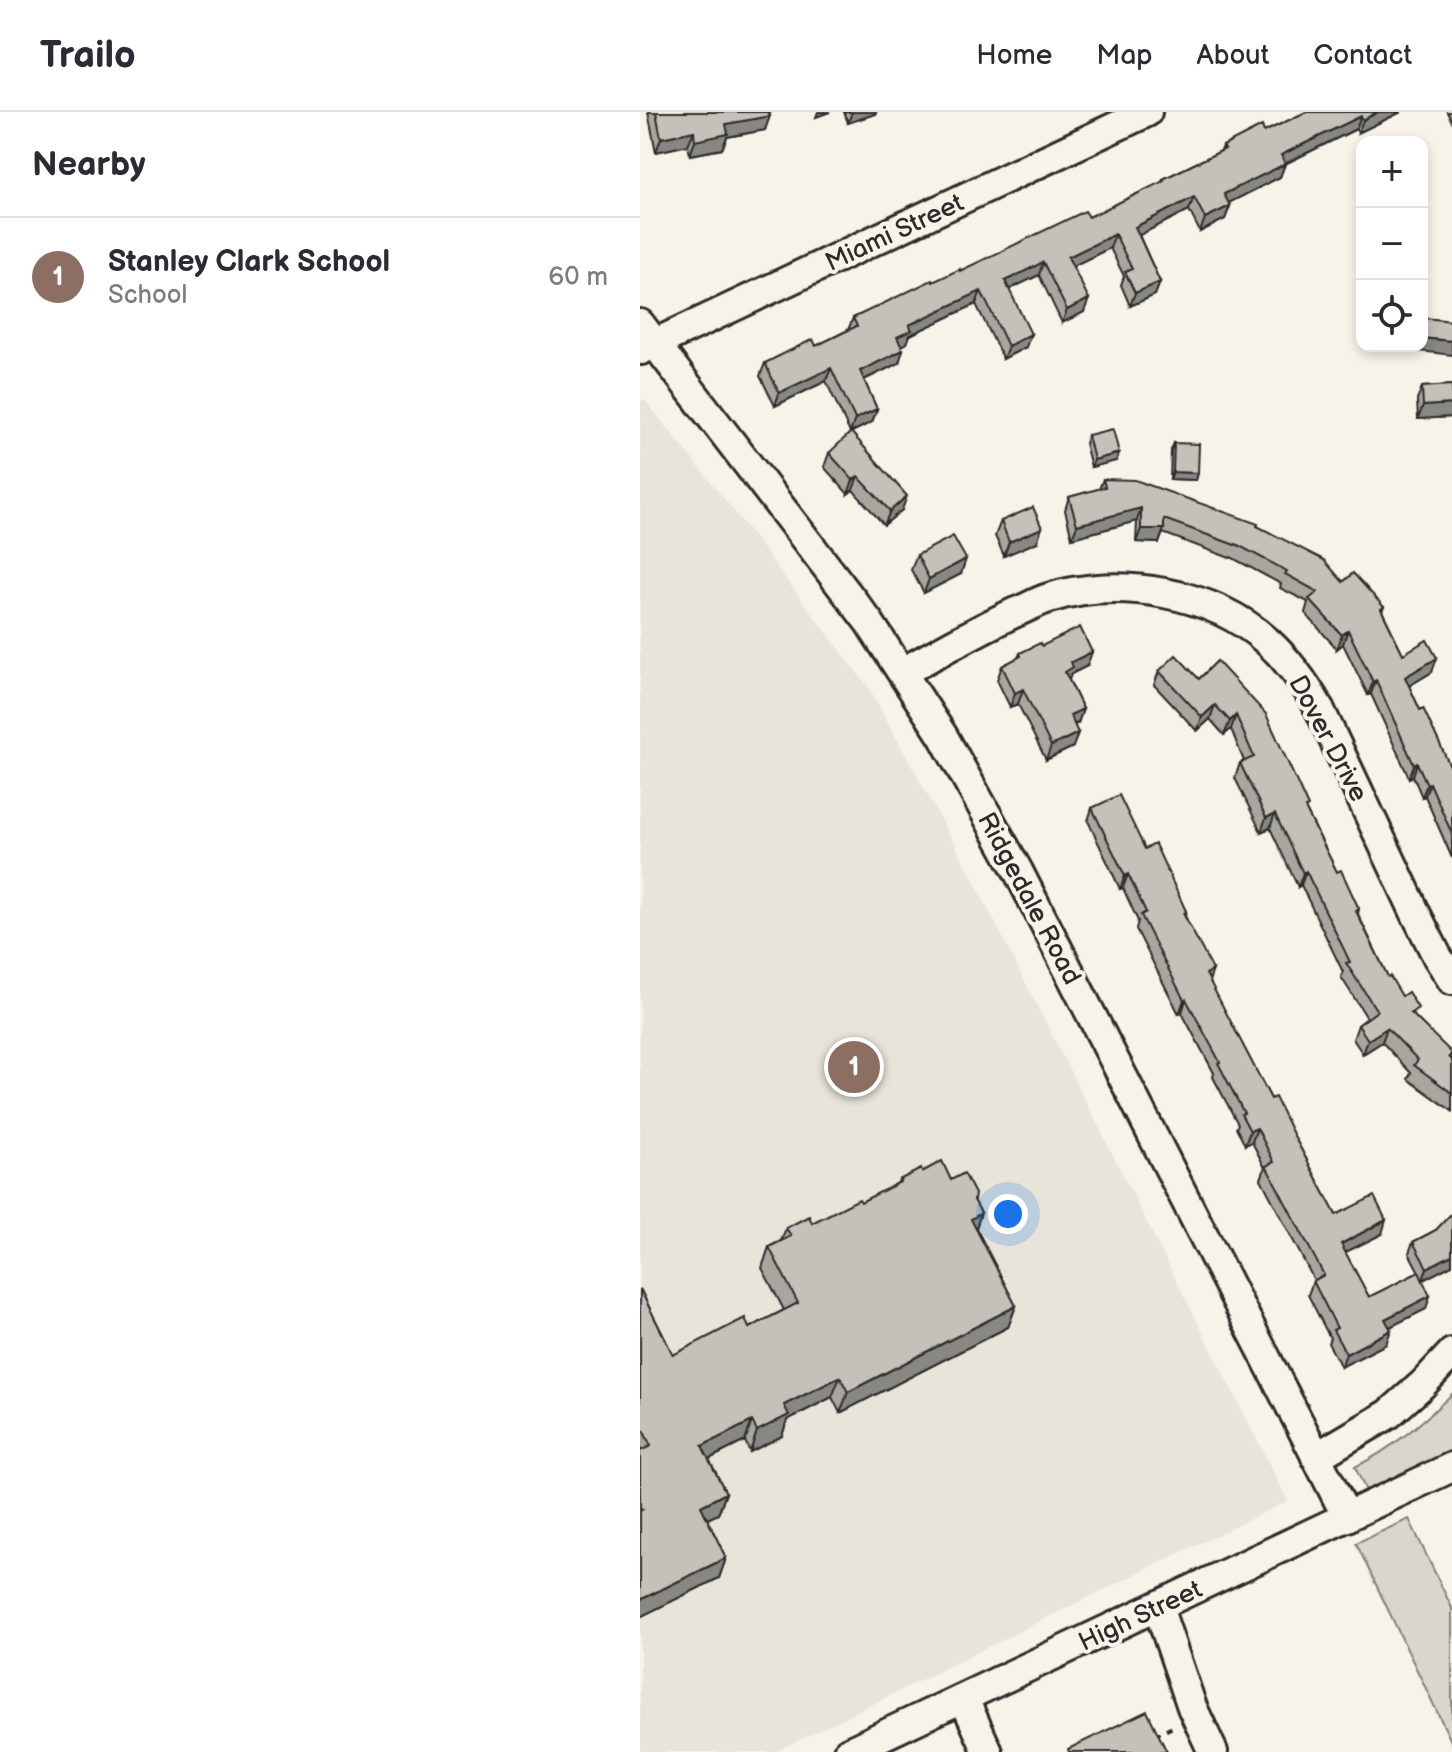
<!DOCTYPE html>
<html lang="en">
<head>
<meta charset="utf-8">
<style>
	:root { --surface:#fff; --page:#f2f2f3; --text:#2b2b33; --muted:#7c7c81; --line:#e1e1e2; --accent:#d93025 }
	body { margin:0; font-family:"Balsamiq Sans",sans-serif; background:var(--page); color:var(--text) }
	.controls { position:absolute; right:24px; top:24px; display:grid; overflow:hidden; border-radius:16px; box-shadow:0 4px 12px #0003 }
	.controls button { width:72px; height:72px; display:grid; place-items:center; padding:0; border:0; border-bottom:2px solid var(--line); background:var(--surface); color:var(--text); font:40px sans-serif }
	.you { position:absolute; left:368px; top:1102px; width:28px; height:28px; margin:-20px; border:6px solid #fff; border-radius:50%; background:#1a73e8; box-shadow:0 0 0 12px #1a73e833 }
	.badge { display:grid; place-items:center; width:52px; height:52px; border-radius:50%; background:var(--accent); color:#fff; font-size:26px; font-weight:700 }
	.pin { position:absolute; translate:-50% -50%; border:4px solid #fff; box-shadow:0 2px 8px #0006 }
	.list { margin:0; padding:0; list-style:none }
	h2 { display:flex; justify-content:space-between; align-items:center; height:104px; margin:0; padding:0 32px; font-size:34px }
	h2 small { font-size:26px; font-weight:400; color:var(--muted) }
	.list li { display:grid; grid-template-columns:52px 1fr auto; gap:24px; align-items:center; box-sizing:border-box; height:120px; padding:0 32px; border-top:2px solid var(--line) }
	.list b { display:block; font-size:30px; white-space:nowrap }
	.list p { margin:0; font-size:26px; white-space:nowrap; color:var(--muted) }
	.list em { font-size:26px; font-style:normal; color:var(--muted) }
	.icon { flex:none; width:44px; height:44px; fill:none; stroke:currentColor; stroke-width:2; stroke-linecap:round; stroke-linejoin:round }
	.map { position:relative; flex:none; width:812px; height:1640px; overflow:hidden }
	header { display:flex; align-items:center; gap:48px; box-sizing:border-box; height:112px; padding:0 40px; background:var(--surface); border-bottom:2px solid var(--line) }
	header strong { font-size:38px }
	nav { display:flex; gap:44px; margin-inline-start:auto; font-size:28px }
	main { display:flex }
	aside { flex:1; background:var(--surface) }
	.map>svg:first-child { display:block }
</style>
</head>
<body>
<header>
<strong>Trailo</strong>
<nav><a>Home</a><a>Map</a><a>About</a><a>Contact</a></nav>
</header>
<main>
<aside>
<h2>Nearby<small></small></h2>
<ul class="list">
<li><span class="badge" style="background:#8d6e63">1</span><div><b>Stanley Clark School</b><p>School</p></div><em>60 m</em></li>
</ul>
</aside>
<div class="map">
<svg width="812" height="1640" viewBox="0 0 812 1640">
	<rect width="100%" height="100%" fill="#f7f3e8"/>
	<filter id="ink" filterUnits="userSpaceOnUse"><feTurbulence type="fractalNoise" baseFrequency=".0125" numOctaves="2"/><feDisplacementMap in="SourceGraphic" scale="16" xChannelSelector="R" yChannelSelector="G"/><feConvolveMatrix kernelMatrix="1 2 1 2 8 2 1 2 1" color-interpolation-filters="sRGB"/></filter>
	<g filter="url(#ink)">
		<path fill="#e8e4da" d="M5 288 94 399 229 576 327 755 648 1389 492 1464 135 1640H0V290Z"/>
		<g fill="#dad6cc" stroke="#82807c" stroke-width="2">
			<path d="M812 1282V1342L727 1381 715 1355C752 1337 782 1311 812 1282Z"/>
			<path d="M769 1407 812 1496V1631L716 1431Z"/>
		</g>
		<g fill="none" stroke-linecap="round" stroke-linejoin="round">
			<defs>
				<g id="minor">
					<path d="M0 212 229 510 303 624 378 759 707 1405"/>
					<path d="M1 238 507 0"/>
					<path d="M263 560C300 539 337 518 376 500 387 496 398 489 409 486 478 464 573 480 627 529 649 549 665 571 679 596L776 802 797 844 812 868"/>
					<path d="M676 1345 749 1302 783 1272 812 1241"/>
					<path d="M518 1495 552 1595 573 1640"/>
					<path d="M324 1587 348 1640"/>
					<path d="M208 1640 812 1355"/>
				</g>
			</defs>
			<use href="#minor" stroke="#2b2b2b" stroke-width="34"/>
			<path stroke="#2b2b2b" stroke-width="4" stroke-dasharray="6 6" stroke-linecap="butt" d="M515 1623 535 1614"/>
			<use href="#minor" stroke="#f7f3e8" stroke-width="28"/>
		</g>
		<g fill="#a9a69f" stroke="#2b2b2b" stroke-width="2">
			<path d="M8 0H129L125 18 87 25 82 37 50 43 48 33 16 40Z"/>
			<path d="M204 0H236L235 2 208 11Z"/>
			<path d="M666 0H761L718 21 716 17 645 52 640 65 588 91 590 94 585 107 560 120 549 98 499 123 520 170 515 183 490 194 481 173 484 164 470 136 432 154 444 200 422 211 399 163 369 177 386 235 363 247 336 192 270 223 267 231 261 234 259 251 224 268 237 297 232 310 210 321 186 269 135 294 120 264 125 251 176 234 208 218 213 206 293 170 449 105 522 70 523 67 581 39 583 34 624 20Z"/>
			<path d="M807 0H812V10Z"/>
			<path d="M812 273V305L778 307 777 288 782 275Z"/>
			<path d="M448 323 479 341 476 349 451 355 445 331Z"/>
			<path d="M534 331 558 361 556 368 530 367 531 338Z"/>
			<path d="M189 341 262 398 244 413 213 378 208 382 184 355Z"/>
			<path d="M463 367 617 414 744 495 742 499 763 542 792 560 769 574 780 598 812 658V746L785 684 782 685 773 664 769 666 731 582 728 583 703 532 697 537 665 501 668 490 640 476 641 472 591 445 590 446 523 421 519 431 496 430 497 409 432 426 425 398 429 385 459 377Z"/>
			<path d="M361 409 397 430 364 444 355 424Z"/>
			<path d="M277 443 321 462 284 481 271 458Z"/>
			<path d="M402 534 447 554 431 562 429 568 443 597 438 611 435 613 433 635 406 648 378 592 370 595 357 568 362 554 378 546 380 541Z"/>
			<path d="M577 549 666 698 697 760 719 797 718 802 748 865 775 905 812 943 811 947 812 948V999L768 967 771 961 742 930 723 942 713 927 718 913 727 906 701 865 703 860 661 773 658 775 630 716 621 720 595 666 600 651 604 649 591 617 584 623 570 607 557 619 514 573 519 559 559 567Z"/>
			<path d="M452 696 505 737 546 799 545 803 569 869 631 987 654 1024 696 1103 742 1122 705 1140 729 1185 779 1160 769 1141 773 1130 796 1118 812 1101V1153L783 1168 786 1197 750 1215 746 1232 701 1255 688 1231 690 1226 668 1183 673 1169 674 1168 621 1067 625 1056 612 1030 605 1033 596 1016 598 1012 573 965 574 961 542 901 539 902 496 817 498 809 483 776 480 777 448 709Z"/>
			<path d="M282 1060 311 1068 334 1088 341 1101 336 1116 376 1194 368 1215 200 1301 192 1285 147 1308 142 1324 110 1340 105 1329 69 1347 86 1381 78 1402 67 1407 86 1446 79 1466 0 1505V1177L33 1243 109 1216 144 1198 122 1156 129 1135 141 1129 146 1116 172 1111 221 1090 257 1072 259 1068Z"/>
		</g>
		<g fill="#898782" stroke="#2b2b2b" stroke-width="2">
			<path d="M178 0H190L176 5Z"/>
			<path d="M212 0H236L235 2 208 11Z"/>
			<path d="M738 0H761L718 21 723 8Z"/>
			<path d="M130 4 125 18 87 25 82 37 50 43 55 29 86 12Z"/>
			<path d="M721 4 716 17 636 56 641 43Z"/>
			<path d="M54 19 48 33 16 40 21 26Z"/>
			<path d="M645 52 640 65 579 96 584 82Z"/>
			<path d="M554 85 549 98 490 128 495 115Z"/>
			<path d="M590 94 585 107 560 120 565 106Z"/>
			<path d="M475 122 470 136 423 159 428 145Z"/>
			<path d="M403 150 399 163 360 182 365 169Z"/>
			<path d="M520 170 515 183 490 194 495 181Z"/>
			<path d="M341 179 336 192 270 223 267 231 253 238 257 225 269 213Z"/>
			<path d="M449 187 444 200 422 211 427 198Z"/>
			<path d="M391 222 386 235 363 247 368 234Z"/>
			<path d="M782 226 812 229V243L778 239 779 234H782Z"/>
			<path d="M263 238 259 251 215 272 220 259Z"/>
			<path d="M191 256 186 269 135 294 139 281Z"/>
			<path d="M812 292V305L778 307 783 294Z"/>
			<path d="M237 297 232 310 210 321 215 307Z"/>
			<path d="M479 341 476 349 451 355 454 348Z"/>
			<path d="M533 360 558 361 556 368 530 367Z"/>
			<path d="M218 364 213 378 208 382 213 368Z"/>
			<path d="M267 384 262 398 244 413 250 399Z"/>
			<path d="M501 396 497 409 432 426 437 413Z"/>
			<path d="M402 416 397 430 364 444 369 430Z"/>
			<path d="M501 417H524L519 431 496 430Z"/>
			<path d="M326 447 321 462 284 481 289 467Z"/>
			<path d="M708 518 703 532 697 537 702 523Z"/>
			<path d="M452 540 447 554 431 562 428 569 425 560 431 550Z"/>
			<path d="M797 546 792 560 760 579 765 565Z"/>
			<path d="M736 568 731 582 728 583 733 570Z"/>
			<path d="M383 577 378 592 370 595 375 581Z"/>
			<path d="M575 593 570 607 557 619 562 605Z"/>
			<path d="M443 597 438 611 425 617 430 603Z"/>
			<path d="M596 603 591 617 584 623 590 609Z"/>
			<path d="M438 621 433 635 406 648 411 634Z"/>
			<path d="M777 651 773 664 769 666 774 653Z"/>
			<path d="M790 671 785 684 782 685 787 672Z"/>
			<path d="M635 702 630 716 621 720 626 706Z"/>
			<path d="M666 759 661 773 658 775 663 761Z"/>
			<path d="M488 762 483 776 480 777 485 764Z"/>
			<path d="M573 858 568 872 566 862Z"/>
			<path d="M546 887 542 901 539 902 544 888Z"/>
			<path d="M747 916 742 930 723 942 728 928Z"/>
			<path d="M617 1016 612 1030 605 1033 610 1019Z"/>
			<path d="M341 1101 334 1122 331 1107Z"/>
			<path d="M746 1108 742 1122 696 1145 701 1132Z"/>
			<path d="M812 1143V1153L783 1168 787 1156Z"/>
			<path d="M790 1184 786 1197 740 1220 745 1207Z"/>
			<path d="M376 1194 368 1215 200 1301 208 1280Z"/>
			<path d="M751 1218 746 1232 701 1255 706 1242Z"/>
			<path d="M200 1265 192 1285 147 1308 142 1324 110 1340 117 1319 144 1293Z"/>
			<path d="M112 1309 105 1329 55 1354 62 1334Z"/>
			<path d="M86 1381 78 1402 53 1414 61 1394Z"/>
			<path d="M86 1446 79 1466 0 1505V1488Z"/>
		</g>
		<g fill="#c4c1b9" stroke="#2b2b2b" stroke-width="2">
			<path d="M16 0H129L130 4 86 12 88 22 55 29 54 19 21 26Z"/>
			<path d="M666 0H738L723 8 721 4 641 43 645 52 584 82 590 94 565 106 554 85 495 115 520 170 495 181 485 160 492 157 475 122 428 145 449 187 427 198 403 150 365 169 391 222 368 234 341 179 269 213 272 218 257 225 263 238 220 259 237 297 215 307 191 256 139 281 125 251 173 227 176 234 217 214 213 206 292 168 293 170 320 157V159L445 99 449 105 524 69 523 67 585 37 583 34 622 14 624 20Z"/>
			<path d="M785 206 812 209V229L782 226Z"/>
			<path d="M812 273V292L783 294 782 275Z"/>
			<path d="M473 317 479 341 454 348 448 323Z"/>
			<path d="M211 320 267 384 250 399 218 364 213 368 189 341Z"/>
			<path d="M534 331 559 332 558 361 533 360Z"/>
			<path d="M463 367 495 368 618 412 617 414 684 448 703 470 713 461 744 495 741 497 763 542 787 528 797 546 765 565 780 598 783 596 812 658V722L790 671 787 672 777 651 774 653 736 568 733 570 708 518 702 523 669 487 678 480 645 462 647 459 596 432 595 433 524 407V417H501V396L437 413 429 385 465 375Z"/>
			<path d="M393 395 402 416 369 430 361 409Z"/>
			<path d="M313 424 326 447 289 467 277 443Z"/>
			<path d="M440 515 452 540 431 550 433 555 425 560 443 597 430 603 438 621 411 634 383 577 375 581 362 554 381 544 380 541 400 531 402 534Z"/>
			<path d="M536 543 559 567 577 549 626 602 668 695 665 696 697 760 701 758 719 797 716 799 748 865 750 864 762 884 768 880 778 896 771 901 812 941 809 945 812 948V981L774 953 778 948 747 916 728 928 718 913 737 899 706 851 710 850 666 759 663 761 635 702 626 706 600 651 614 645 596 603 590 609 575 593 562 605 519 559Z"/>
			<path d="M479 683 505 737 515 732 546 799 543 801 573 858 566 862 631 987 635 985 654 1024 696 1103 734 1084 746 1108 701 1132 729 1185 779 1160 790 1184 745 1207 751 1218 706 1242 693 1218 697 1216 673 1169 684 1163 626 1054 634 1050 617 1016 610 1019 601 1002 604 1001 578 951 580 950 546 887 544 888 501 803 506 800 488 762 485 764 452 696Z"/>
			<path d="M302 1049 311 1068 324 1061 335 1082 334 1088 341 1101 331 1107 376 1194 208 1280 200 1265 144 1293 149 1303 117 1319 112 1309 62 1334 86 1381 61 1394 86 1446 0 1488V1399L3 1397 0 1396V1339L11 1334 0 1312V1177L33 1243 105 1206 109 1216 158 1191 129 1135 151 1124 146 1116 169 1104 172 1111 219 1087 221 1090 260 1070 259 1068 281 1057 282 1060Z"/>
			<path d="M812 1101V1143L787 1156 773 1130 796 1118Z"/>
			<path d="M507 1599 527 1640H429L428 1637Z"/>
		</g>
	</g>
	<g text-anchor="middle" stroke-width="8" stroke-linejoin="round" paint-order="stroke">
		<g font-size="26" fill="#2b2b2b" stroke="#f7f3e8">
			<text transform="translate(254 120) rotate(-25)" y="9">Miami Street</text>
			<text transform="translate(689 626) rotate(62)" y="9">Dover Drive</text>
			<text transform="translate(390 786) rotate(62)" y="9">Ridgedale Road</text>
			<text transform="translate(500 1503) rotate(-25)" y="9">High Street</text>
		</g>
	</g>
</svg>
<div class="controls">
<button>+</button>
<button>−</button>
<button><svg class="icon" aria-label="locate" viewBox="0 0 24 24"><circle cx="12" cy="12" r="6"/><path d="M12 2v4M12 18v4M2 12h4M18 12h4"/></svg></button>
</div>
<div class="you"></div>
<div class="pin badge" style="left:214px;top:955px;background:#8d6e63">1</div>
</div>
</main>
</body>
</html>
